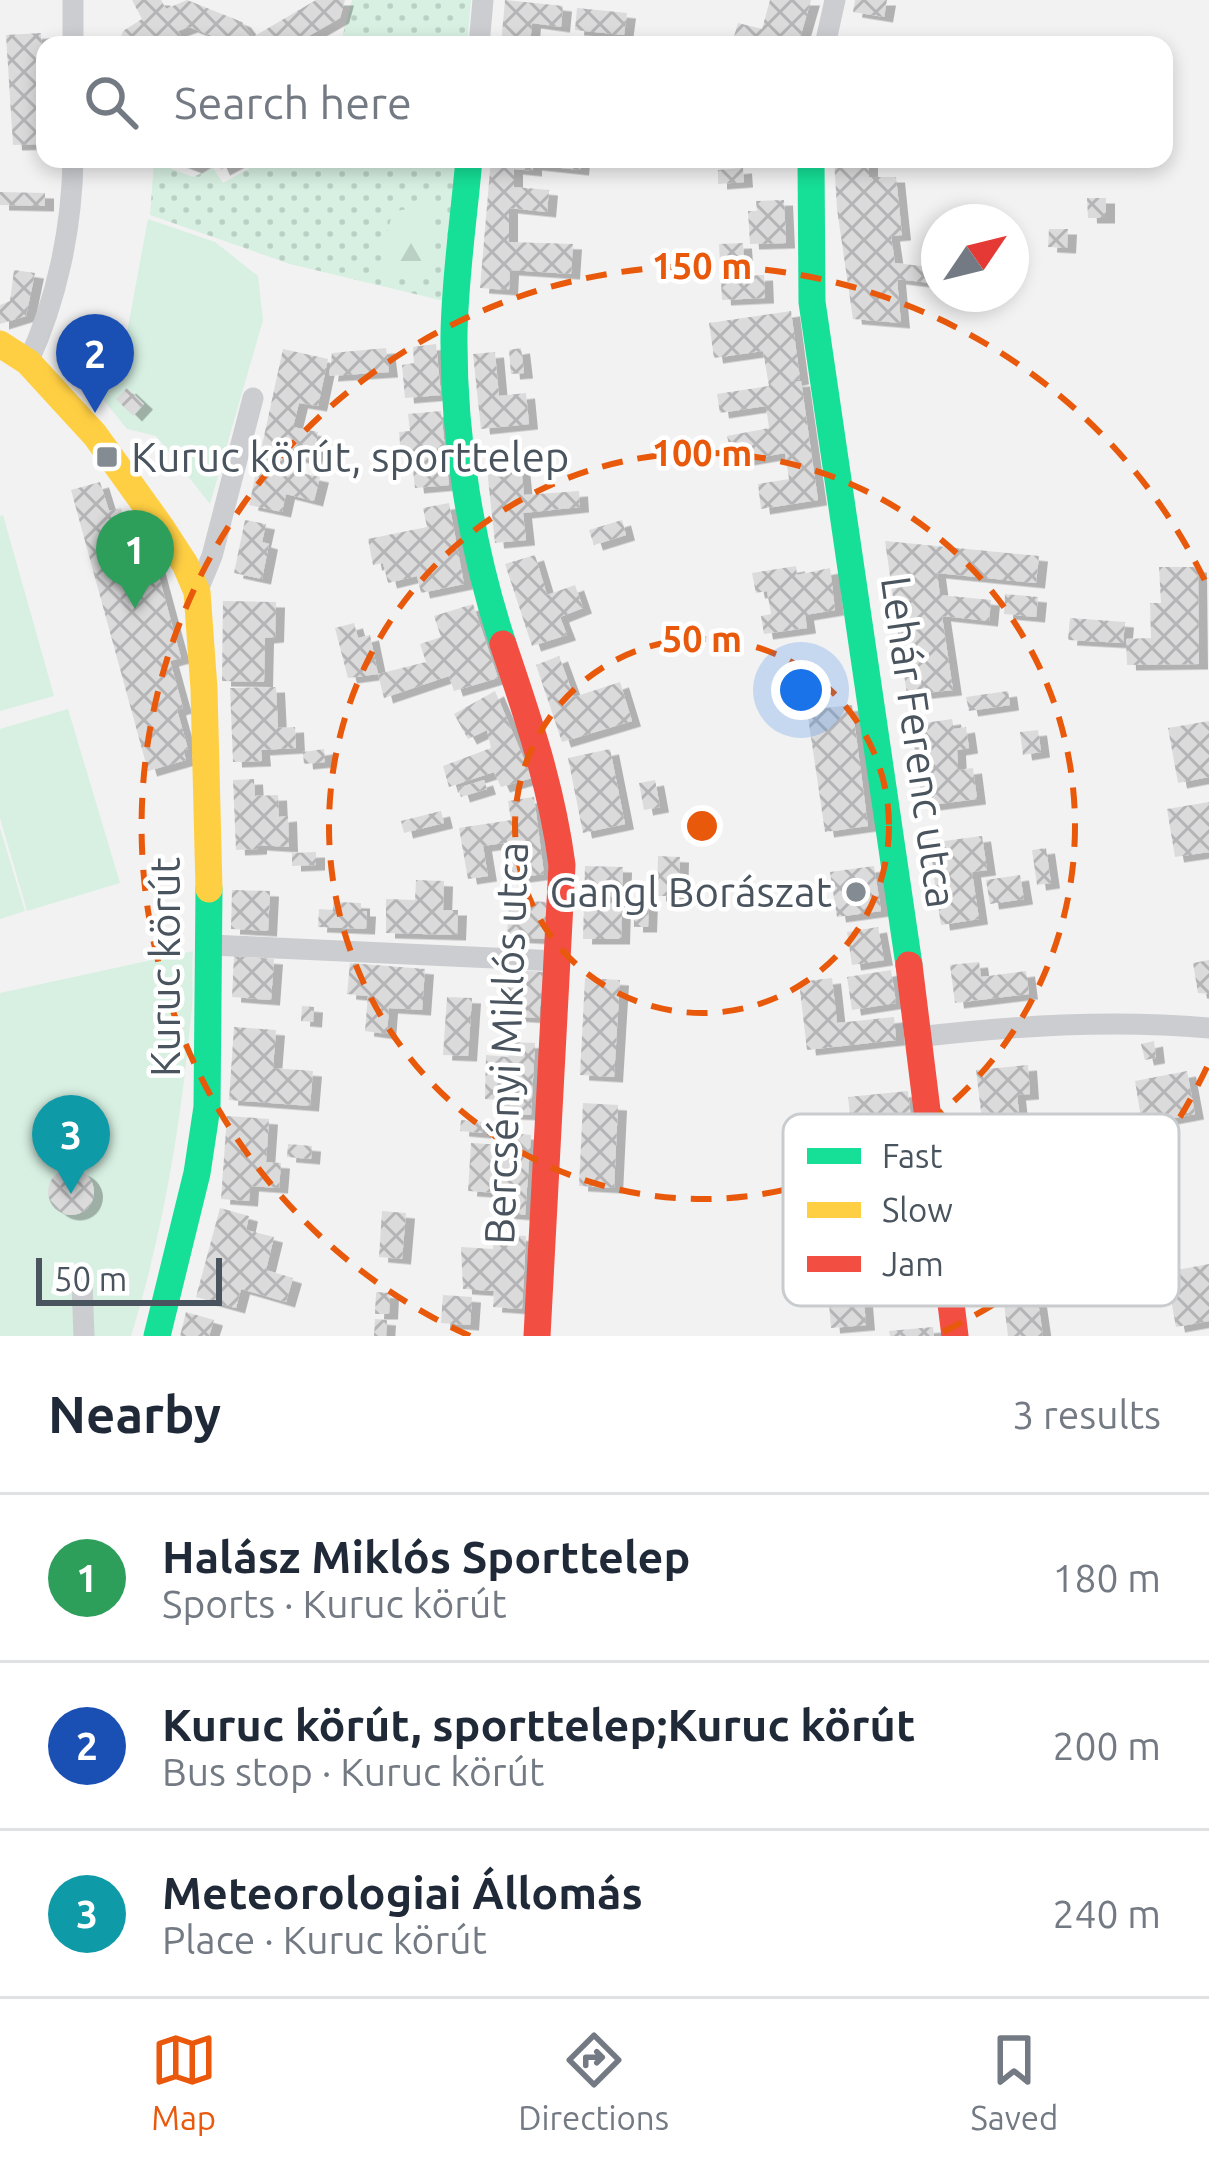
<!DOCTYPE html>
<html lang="en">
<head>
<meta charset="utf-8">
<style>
	:root { --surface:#fff; --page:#f2f2f3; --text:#1f2937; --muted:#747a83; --line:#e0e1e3; --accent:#ea580c }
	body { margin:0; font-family:Ubuntu,sans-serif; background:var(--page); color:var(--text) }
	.compass { position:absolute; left:921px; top:204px; width:108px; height:108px; border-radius:50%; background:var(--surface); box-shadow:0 6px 18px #0003; rotate:55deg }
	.scale { position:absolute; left:36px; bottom:30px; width:186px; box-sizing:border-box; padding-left:12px; border:6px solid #49545e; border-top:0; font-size:33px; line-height:42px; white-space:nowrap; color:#49545e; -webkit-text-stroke:9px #fff; paint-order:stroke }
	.you { position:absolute; left:801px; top:690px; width:42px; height:42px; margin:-30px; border:9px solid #fff; border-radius:50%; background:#1a73e8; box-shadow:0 0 0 18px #1a73e833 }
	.badge { display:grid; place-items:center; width:78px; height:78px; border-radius:50%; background:var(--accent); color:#fff; font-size:39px; font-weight:700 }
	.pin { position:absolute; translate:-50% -99px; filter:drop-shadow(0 3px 6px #0008) }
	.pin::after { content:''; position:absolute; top:63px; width:42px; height:36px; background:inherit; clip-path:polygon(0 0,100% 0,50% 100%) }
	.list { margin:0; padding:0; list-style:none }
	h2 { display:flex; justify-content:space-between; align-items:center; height:156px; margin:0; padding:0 48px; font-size:51px }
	h2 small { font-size:39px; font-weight:400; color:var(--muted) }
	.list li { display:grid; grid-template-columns:78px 1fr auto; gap:36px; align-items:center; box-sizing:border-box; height:168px; padding:0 48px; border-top:3px solid var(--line) }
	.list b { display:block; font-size:45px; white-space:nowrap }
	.list p { margin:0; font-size:39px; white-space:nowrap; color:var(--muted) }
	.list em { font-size:39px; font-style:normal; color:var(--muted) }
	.icon { flex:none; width:66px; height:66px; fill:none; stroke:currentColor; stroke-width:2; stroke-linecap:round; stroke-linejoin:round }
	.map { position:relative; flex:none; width:1209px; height:1336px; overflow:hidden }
	.search { position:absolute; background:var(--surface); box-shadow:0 6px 18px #0003; left:36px; right:36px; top:36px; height:132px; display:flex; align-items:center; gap:30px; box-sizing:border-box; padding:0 42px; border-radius:24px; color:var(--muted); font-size:45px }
	.sheet { height:660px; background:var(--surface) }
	nav { display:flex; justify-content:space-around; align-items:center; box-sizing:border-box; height:168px; border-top:3px solid var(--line); background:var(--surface); font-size:33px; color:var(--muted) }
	nav a { display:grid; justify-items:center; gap:6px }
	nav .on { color:var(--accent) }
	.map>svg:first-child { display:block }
</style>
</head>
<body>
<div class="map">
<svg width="1209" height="1336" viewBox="0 0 1209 1336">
	<defs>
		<pattern id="grass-dots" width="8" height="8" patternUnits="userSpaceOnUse" patternTransform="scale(3)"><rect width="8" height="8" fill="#d7f0e2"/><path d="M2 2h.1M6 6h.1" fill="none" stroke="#bad0c4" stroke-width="1.8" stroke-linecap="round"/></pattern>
		<pattern id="forest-firs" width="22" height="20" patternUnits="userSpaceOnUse" patternTransform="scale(3)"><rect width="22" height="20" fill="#d7f0e2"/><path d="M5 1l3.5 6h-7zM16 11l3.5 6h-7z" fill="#bad0c4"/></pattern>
		<pattern id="building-cross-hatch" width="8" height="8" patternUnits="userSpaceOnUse" patternTransform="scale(3)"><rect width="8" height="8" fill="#dbdbdc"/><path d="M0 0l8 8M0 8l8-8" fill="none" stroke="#b4b4b6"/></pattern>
		<filter id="shadow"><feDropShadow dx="9" dy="5.5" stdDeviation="0" flood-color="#0004"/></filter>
	</defs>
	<rect width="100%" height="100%" fill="#f2f2f2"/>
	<g fill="url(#grass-dots)">
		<path d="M352 0H471L467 45H336L341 42Z"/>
		<path d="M256 159H456L444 301 290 264 150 215 154 162 193 177 213 168 223 183 257 164Z"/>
	</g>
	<path fill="url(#forest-firs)" d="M420 206 437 208 427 254 435 262 423 278 382 272 389 256 384 243 393 212Z"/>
	<g fill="#d7f0e2">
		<path d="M148 219 215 242 258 276 263 320 210 504 156 436 127 429 81 372 76 335 125 343Z"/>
		<path d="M3 515 54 696 0 711V516Z"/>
		<path d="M68 709 120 883 27 911 0 818V729Z"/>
		<path d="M0 828 25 911 0 919Z"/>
		<path d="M193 951C191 973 194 995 191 1016 181 1124 163 1233 131 1336H0V993Z"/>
	</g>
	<g fill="url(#building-cross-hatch)" filter="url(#shadow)">
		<path d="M132 0H161L166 9 187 0 242 22 253 37 316 0H345L340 18 293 45H224L220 39 189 27 178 31 186 45H118L123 31 142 19Z"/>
		<path d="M505 0 563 6 561 27 532 23 530 45H501Z"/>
		<path d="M770 0H811L798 45H750L733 40 738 23 762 29Z"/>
		<path d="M855 0H887L884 17 853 12Z"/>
		<path d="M577 8 627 13 624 35 575 30Z"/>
		<path d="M41 33 45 144 13 145 6 35Z"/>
		<path d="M170 159H208L193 168Z"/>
		<path d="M216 159H242L221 170Z"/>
		<path d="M491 159H581L580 170 533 165V171L514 169V187L549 190 547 212 509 208V242L573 244 571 274 510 270 509 290 480 288Z"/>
		<path d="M834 159H869V177H896L902 235 891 236 895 263 939 268V284L897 279 901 323 853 319 837 209Z"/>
		<path d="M743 168 744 182 718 184V170Z"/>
		<path d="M0 192 45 193V206L0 205Z"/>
		<path d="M1087 198H1106V218H1088Z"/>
		<path d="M784 200 786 243 750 244 748 211H757L756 201Z"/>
		<path d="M1049 229H1068L1067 248 1048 247Z"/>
		<path d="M743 243 745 276 764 275 765 298 722 300 719 244Z"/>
		<path d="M14 270 35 273 26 316 0 324V305L10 301Z"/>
		<path d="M791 311 800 379 786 382 801 381 818 500 761 509 758 484 789 479 785 453 733 462 727 436 769 428 766 406 720 413 717 394 769 386 763 351 714 358 709 323Z"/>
		<path d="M436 344 441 395 405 398 402 365 414 363 413 347Z"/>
		<path d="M386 348 389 372 329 376 332 353Z"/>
		<path d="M521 348 524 373 511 374 509 350Z"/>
		<path d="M283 349 328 359 318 406 299 403 293 427 318 432 313 460 289 456 286 470 320 477 314 501 286 494 282 512 249 505Z"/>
		<path d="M495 352 499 396 526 393 529 424 481 429 473 354Z"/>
		<path d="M127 388 144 404 133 416 116 399Z"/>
		<path d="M441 411 449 485 415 488 411 453 401 454 399 432 410 431 408 414Z"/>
		<path d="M520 455 524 495 579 491 580 507 523 513 526 540 495 543 486 460Z"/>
		<path d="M100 482 109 511 121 508 132 547 141 545 145 560 154 558 181 658 170 661 183 708 177 710 188 749 183 750 186 760 148 771 71 490Z"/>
		<path d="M449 503 464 584 421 593 417 576 388 583 383 563 373 565 368 539 427 527 423 508Z"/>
		<path d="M245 520 266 524 262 542 269 544 262 579 234 573Z"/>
		<path d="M622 520 626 535 594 545 589 530Z"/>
		<path d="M885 541 1039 556 1036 583 937 573 940 595 991 600 989 621 942 616 953 690 907 695Z"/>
		<path d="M535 555 547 595 575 585 583 608 560 617 567 635 532 646 505 564Z"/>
		<path d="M796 566 797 575 830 568 835 610 805 615 807 628 764 634 761 616 771 614 767 591 756 593 752 573Z"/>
		<path d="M1159 567H1198L1199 664 1127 665 1126 639 1151 638 1150 603H1161Z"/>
		<path d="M1005 594 1038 597 1036 617 1004 614Z"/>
		<path d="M223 601 276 602 275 637 265 638 264 682 222 681Z"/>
		<path d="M473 604 498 678 454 691 449 676 384 698 378 674 348 678 335 628 354 623 358 638 370 635 378 674 426 662 420 644 441 637 434 616Z"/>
		<path d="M1070 618 1125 622 1123 643 1068 640Z"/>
		<path d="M559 656 574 697 620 682 632 721 562 742 536 665Z"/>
		<path d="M276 687 278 728 295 727 296 748 261 750 262 761 233 762 230 688Z"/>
		<path d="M495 691 532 778 501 787 494 772 449 787 443 766 491 748 487 730 468 739 454 714Z"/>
		<path d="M1008 691 1010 705 969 711 966 697Z"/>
		<path d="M852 705 868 826 825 832 807 710Z"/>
		<path d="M952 719 954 729 966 727 969 748 957 750 958 770 973 768 977 799 923 806 911 725Z"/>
		<path d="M1209 721V777L1178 783 1168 728Z"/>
		<path d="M1038 730 1041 752 1023 755 1020 732Z"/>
		<path d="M324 749 325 762 304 764 303 752Z"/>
		<path d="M610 749 625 824 583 833 568 758Z"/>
		<path d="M254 779 255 796 278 795 279 817 288 816 289 847 258 845V849L236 850 233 780Z"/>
		<path d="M484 780 487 789 461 797 458 788Z"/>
		<path d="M655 780 660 807 644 810 639 783Z"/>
		<path d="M534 797 544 874 507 879 504 843 483 846 488 876 468 879 459 828 511 820 508 801Z"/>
		<path d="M1209 802V852L1175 857 1167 809Z"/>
		<path d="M441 811 444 823 404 833 401 821Z"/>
		<path d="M982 836 987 870 972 872 979 919 941 925 929 843Z"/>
		<path d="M1046 848 1051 883 1037 885 1032 850Z"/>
		<path d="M316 852V865L292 866V853Z"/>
		<path d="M658 856 680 857 679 896H657Z"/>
		<path d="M585 866 623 867 621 939H583Z"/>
		<path d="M874 866 881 911 837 917 830 872Z"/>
		<path d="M1020 875 1024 899 990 904 986 880Z"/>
		<path d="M416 880 444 881 443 910H458L457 935 386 933V899L415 900Z"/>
		<path d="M232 890 270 891 268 931 231 929Z"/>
		<path d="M509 900 547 902 545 939 507 937Z"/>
		<path d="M634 900H649L648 927H634Z"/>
		<path d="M333 902 361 903V911H367L366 929 318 927 319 909 333 910Z"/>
		<path d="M878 927 884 960 852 965 847 932Z"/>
		<path d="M234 956 274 959 271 1000 232 997Z"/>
		<path d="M1209 960V994L1198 993 1193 963Z"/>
		<path d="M979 962 981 977 1026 971 1029 994 955 1003 950 965Z"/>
		<path d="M350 963 425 969 422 1010 389 1008 387 1034 365 1031 368 996 347 994Z"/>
		<path d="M506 969 543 972 539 1018 494 1015 495 996H504Z"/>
		<path d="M891 970 896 1003 852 1010 847 977Z"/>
		<path d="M585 978 620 980 614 1077 580 1075Z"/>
		<path d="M832 978 837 1023 894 1017 896 1040 807 1050 799 982Z"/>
		<path d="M447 997 472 998 468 1056 443 1055Z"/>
		<path d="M302 1006 314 1007 313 1022 301 1021Z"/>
		<path d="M234 1027 276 1030 273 1068 313 1071 310 1106 229 1100Z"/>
		<path d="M1154 1041 1156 1058 1145 1060 1141 1044Z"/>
		<path d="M509 1042 535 1043 531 1115 510 1114 511 1101 485 1099 486 1055 508 1057Z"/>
		<path d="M1028 1065 1030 1094 1017 1095 1020 1122 1012 1123 1014 1139 1030 1136 1038 1218 1026 1219 1043 1336H1008L976 1070Z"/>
		<path d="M1187 1071 1195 1114 1142 1124 1135 1081Z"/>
		<path d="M908 1091 921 1212 857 1217 866 1325 831 1328 820 1193 859 1191 848 1097Z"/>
		<path d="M583 1103 618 1105 614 1188 579 1186Z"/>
		<path d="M227 1116 269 1119 266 1162 281 1163 279 1188 250 1186 249 1201 221 1199Z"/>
		<path d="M461 1120 483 1122 482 1133 460 1131Z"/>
		<path d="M505 1132 531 1135 525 1215 497 1213 499 1193 468 1191 471 1143 504 1145Z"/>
		<path d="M288 1144 312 1146 311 1159 287 1157Z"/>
		<circle cx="71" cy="1192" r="23"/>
		<path d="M220 1208 249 1216 246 1230 274 1237 266 1270 293 1278 286 1302 241 1289 236 1308 196 1297Z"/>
		<path d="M382 1211 406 1213 402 1259 379 1257Z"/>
		<path d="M494 1234 526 1236 522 1309 493 1307 494 1291 463 1289 461 1247 493 1249Z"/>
		<path d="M1209 1264V1321L1176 1327 1166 1272Z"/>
		<path d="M376 1292 390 1293 389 1314H375Z"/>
		<path d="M443 1295 472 1297 470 1325 441 1323Z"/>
		<path d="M186 1312 214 1320 209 1336H180Z"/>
		<path d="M375 1319 387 1320 386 1336H374Z"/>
		<path d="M933 1327 934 1336H890L889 1331Z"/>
	</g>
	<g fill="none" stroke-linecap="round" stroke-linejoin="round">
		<g stroke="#cbcdd0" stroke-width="21">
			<path d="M73 45V0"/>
			<path d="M479 45 483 0"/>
			<path d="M825 45 835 0"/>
			<path d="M28 362C57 300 72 228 73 159"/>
			<path d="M197 592 212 556 253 398"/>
			<path d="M210 945 559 961"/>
			<path d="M917 1037C1015 1026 1110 1019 1209 1028"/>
			<path d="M82 1284 84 1336"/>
		</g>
		<g stroke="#16e098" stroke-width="27">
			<path d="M469 159C464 217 455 276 454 334 453 437 471 547 503 644"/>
			<path d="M811 159 812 302 909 965"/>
			<path d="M157 1336 197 1173 207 1107 209 889"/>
		</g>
		<path stroke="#ffcf43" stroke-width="27" d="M0 344 28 362 95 435 161 527 185 564 197 592 204 689 209 889"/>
		<g stroke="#f24e42" stroke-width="27">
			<path d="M503 644C528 717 552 788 562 865L537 1336"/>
			<path d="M909 965 955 1336"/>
		</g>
	</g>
	<g fill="none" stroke="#e8590c" stroke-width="6" stroke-dasharray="21 15">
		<circle cx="702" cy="826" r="187"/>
		<circle cx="702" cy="826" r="373"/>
		<path d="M1207 1067A560 560 0 0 1 934 1336M470 1336A560 560 0 1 1 1207 585"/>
	</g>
	<g fill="#848b92" stroke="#fff" stroke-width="4.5">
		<rect x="95" y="445" width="24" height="24" rx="6"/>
		<circle cx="856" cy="892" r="12"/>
	</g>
	<g text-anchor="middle" stroke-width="9" stroke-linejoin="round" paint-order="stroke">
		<g font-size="42" fill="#49545e" stroke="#fff" text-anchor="start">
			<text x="131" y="472">Kuruc körút, sporttelep</text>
			<text x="832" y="907" text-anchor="end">Gangl Borászat</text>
		</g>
		<g font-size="42" fill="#49545e" stroke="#fff">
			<text transform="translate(919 742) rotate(82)" y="15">Lehár Ferenc utca</text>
			<text transform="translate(165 967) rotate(-90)" y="15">Kuruc körút</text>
			<text transform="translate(506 1043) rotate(-88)" y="15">Bercsényi Miklós utca</text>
		</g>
	</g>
	<rect x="783" y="1114" width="396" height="192" rx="18" fill="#fff" stroke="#c8cccf" stroke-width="3"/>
	<rect x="807" y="1148" width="54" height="16" fill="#16e098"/>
	<rect x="807" y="1202" width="54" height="16" fill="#ffcf43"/>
	<rect x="807" y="1256" width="54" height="16" fill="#f24e42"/>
	<g font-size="33" fill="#49545e">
		<text x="882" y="1168">Fast</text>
		<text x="882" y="1222">Slow</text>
		<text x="882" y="1276">Jam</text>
	</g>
	<circle cx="702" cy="826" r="18" fill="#e8590c" stroke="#fff" stroke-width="6"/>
	<g font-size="36" text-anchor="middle" font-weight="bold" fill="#e8590c" stroke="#fff" stroke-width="9" stroke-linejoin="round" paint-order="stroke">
		<text x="702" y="279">150 m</text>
		<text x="702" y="466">100 m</text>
		<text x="702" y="652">50 m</text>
	</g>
</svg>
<svg class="compass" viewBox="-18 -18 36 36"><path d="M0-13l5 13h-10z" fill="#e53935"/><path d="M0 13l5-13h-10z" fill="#747a83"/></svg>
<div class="scale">50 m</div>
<div class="you"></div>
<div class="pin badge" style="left:135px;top:609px;background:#2e9e5b">1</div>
<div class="pin badge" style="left:95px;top:413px;background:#1a4fb4">2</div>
<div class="pin badge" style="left:71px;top:1194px;background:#0f9aa8">3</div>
<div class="search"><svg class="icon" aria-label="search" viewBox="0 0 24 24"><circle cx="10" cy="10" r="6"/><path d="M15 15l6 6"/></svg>Search here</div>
</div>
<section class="sheet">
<h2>Nearby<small>3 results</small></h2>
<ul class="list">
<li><span class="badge" style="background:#2e9e5b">1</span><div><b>Halász Miklós Sporttelep</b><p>Sports · Kuruc körút</p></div><em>180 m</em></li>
<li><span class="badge" style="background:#1a4fb4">2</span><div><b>Kuruc körút, sporttelep;Kuruc körút</b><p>Bus stop · Kuruc körút</p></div><em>200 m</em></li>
<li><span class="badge" style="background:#0f9aa8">3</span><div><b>Meteorologiai Állomás</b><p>Place · Kuruc körút</p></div><em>240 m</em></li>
</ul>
</section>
<nav>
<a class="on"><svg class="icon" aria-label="map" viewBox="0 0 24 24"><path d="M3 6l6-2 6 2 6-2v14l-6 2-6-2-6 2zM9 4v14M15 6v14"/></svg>Map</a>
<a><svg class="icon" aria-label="directions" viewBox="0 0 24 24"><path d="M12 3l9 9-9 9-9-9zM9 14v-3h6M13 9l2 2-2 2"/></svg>Directions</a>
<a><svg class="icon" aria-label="saved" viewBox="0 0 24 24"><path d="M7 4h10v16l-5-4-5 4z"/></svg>Saved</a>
</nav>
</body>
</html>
